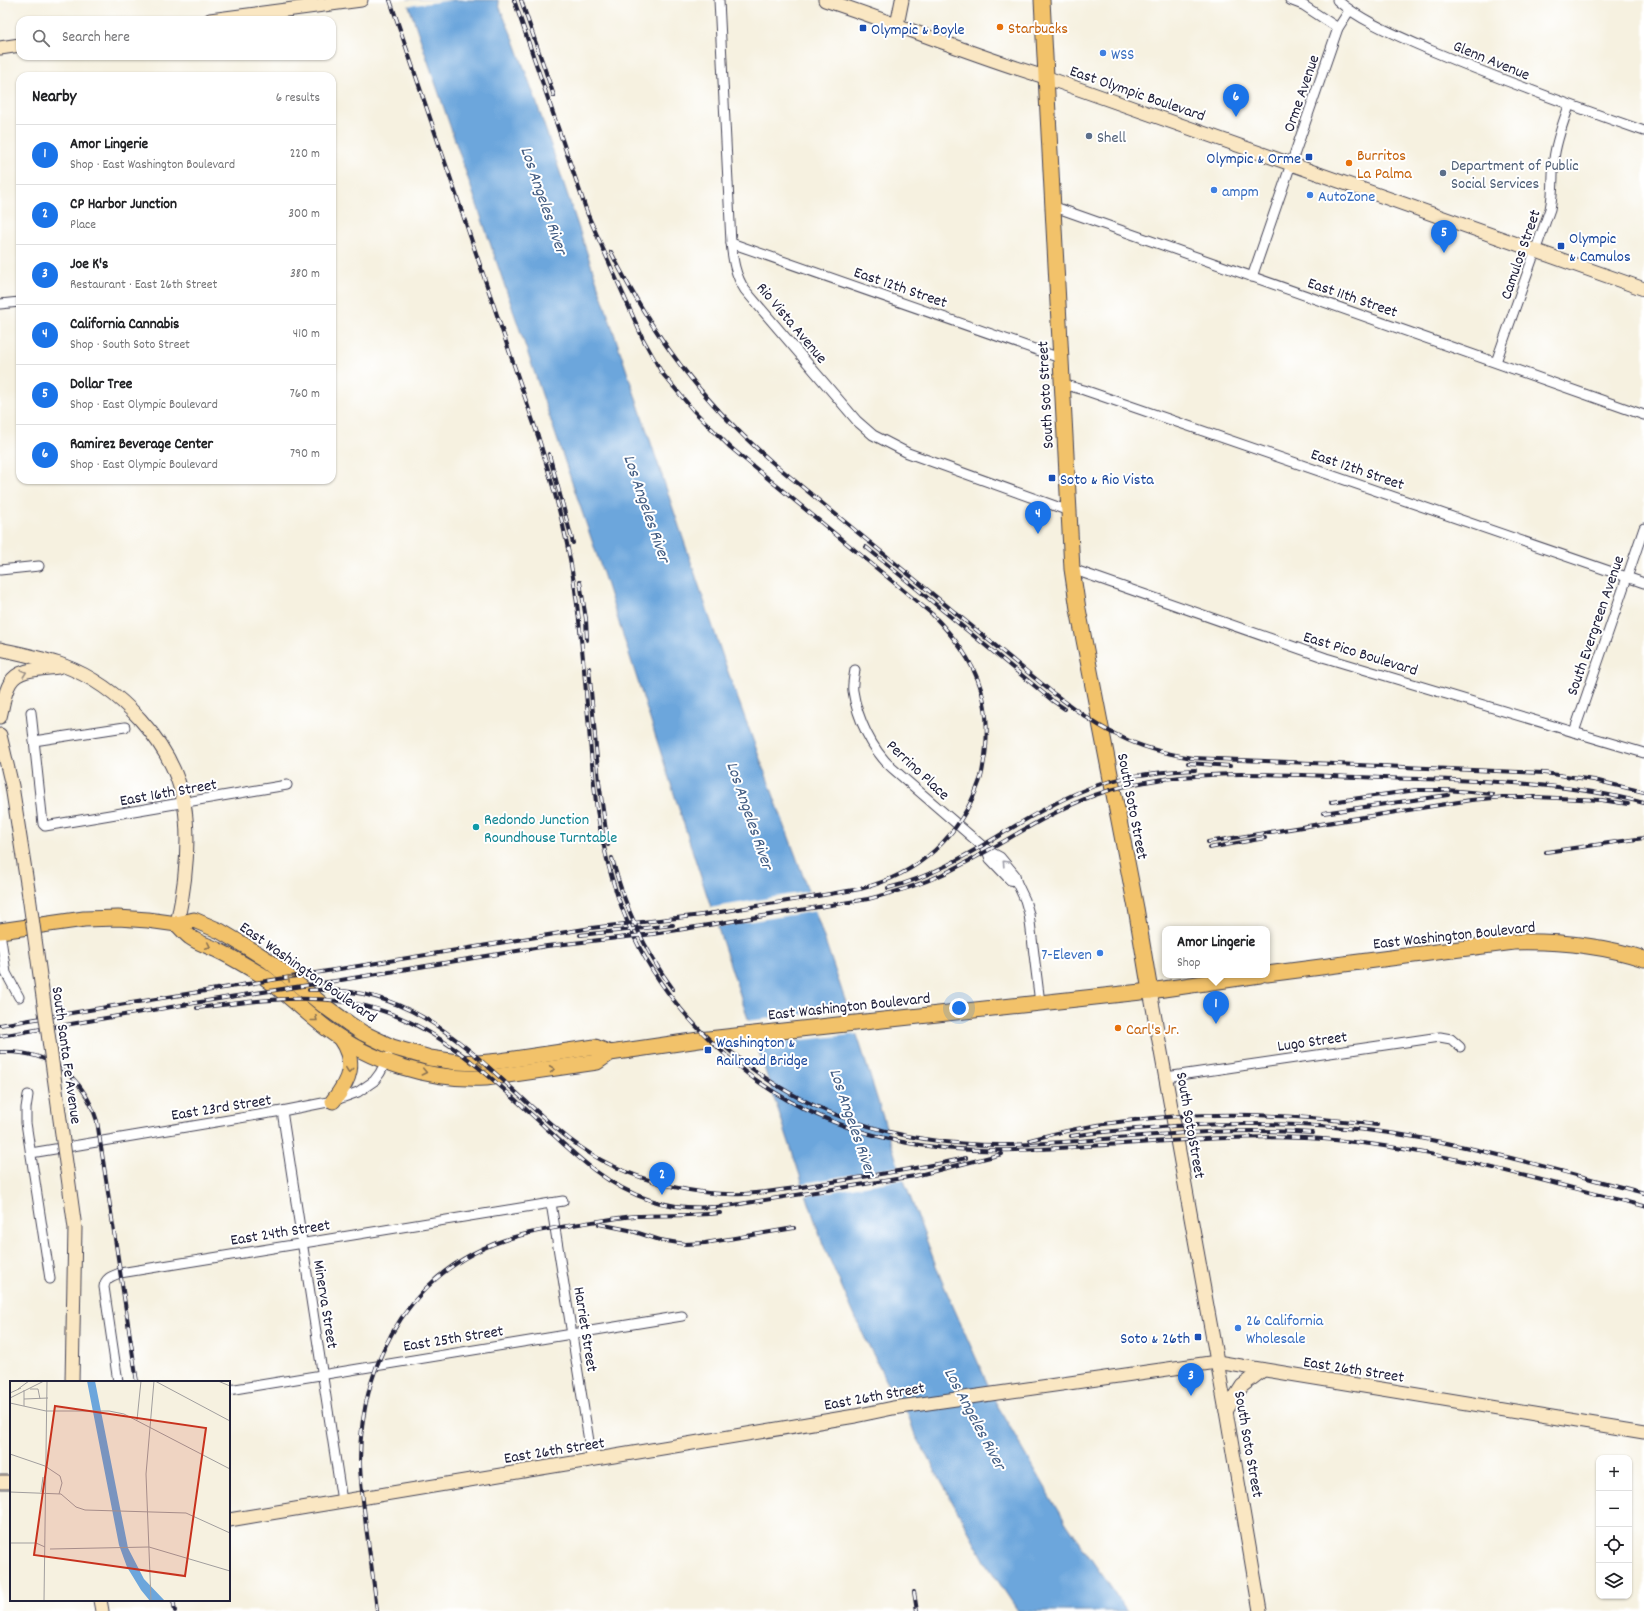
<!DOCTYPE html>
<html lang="en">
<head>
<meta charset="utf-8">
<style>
	:root { --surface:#fff; --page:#f6f6f6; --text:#202124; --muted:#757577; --line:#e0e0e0; --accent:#1a73e8 }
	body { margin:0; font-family:Dekko,sans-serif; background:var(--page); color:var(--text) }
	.controls { position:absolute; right:12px; bottom:12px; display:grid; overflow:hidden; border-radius:8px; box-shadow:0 1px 3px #0004 }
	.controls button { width:36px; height:36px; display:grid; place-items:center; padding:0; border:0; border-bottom:1px solid var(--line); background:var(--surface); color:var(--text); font:20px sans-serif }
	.you { position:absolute; left:959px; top:1008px; width:14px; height:14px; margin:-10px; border:3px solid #fff; border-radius:50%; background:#1a73e8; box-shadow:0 0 0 6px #1a73e833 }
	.badge { display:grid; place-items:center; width:26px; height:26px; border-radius:50%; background:var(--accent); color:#fff; font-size:13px; font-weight:700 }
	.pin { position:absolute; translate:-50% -33px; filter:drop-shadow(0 1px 2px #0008) }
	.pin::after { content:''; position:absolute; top:21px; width:14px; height:12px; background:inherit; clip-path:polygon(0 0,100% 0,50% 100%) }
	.popup { position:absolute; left:1162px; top:926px; width:108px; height:52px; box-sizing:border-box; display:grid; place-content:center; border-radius:8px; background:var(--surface); filter:drop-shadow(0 1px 3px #0005); font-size:13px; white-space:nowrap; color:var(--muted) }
	.popup b { font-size:15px; color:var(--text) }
	.popup::after { content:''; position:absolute; left:50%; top:100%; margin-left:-8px; border:8px solid transparent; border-top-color:var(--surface) }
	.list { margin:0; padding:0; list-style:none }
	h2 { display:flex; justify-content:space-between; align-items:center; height:52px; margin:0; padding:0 16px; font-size:17px }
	h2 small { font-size:13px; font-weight:400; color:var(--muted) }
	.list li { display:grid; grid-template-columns:26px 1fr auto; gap:12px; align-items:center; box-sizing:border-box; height:60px; padding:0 16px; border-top:1px solid var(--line) }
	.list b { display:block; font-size:15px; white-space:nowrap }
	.list p { margin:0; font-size:13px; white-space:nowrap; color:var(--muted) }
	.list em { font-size:13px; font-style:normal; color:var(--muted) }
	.icon { flex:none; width:22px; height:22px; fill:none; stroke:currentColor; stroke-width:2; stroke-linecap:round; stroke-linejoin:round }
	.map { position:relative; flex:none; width:1644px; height:1611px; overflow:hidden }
	.search { position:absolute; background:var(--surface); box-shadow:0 1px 3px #0004; left:16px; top:16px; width:320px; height:44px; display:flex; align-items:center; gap:10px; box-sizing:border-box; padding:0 14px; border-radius:12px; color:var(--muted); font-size:15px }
	.panel { position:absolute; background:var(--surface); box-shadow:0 1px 3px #0004; left:16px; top:72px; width:320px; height:412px; border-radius:12px }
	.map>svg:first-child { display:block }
</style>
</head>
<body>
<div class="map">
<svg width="1644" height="1611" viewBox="0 0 1644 1611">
	<rect width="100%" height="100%" fill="#fff"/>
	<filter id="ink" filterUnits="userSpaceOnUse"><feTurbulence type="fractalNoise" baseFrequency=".025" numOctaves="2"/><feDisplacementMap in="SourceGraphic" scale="8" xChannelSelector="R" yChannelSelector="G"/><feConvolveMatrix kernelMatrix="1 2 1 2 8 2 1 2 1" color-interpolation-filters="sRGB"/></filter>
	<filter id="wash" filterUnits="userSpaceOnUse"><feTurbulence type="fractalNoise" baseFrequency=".012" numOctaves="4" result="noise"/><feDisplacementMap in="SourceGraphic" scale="16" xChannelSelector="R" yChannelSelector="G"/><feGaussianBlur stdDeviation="0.9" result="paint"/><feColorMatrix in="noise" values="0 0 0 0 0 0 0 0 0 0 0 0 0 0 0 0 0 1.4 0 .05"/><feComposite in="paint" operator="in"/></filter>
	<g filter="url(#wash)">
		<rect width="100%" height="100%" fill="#f6f1e0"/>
		<path fill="#6ca6dc" stroke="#47648c" d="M407 0H498L500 8 515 43 535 98 728 672 801 870 860 1044 897 1162 941 1279 996 1403 1066 1523 1127 1611H1018L986 1563 914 1432 908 1414 887 1382 860 1328 822 1242 698 868 602 570Z"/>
		<g fill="#f6f1e0">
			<path d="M405 0H453L407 6Z"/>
			<path d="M810 891 817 911 715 927 709 908Z"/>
			<path d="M850 1009 859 1034 754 1045 746 1021Z"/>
			<path d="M901 1166 906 1179 804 1196 800 1184Z"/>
		</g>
	</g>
	<g filter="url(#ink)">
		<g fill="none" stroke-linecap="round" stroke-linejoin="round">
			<defs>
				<g id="street">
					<path d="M719 0 731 243C733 260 735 275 745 290L857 421 873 435 908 453 1069 511"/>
					<path d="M1290 0 1303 5 1338 28"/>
					<path d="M1337 0C1362 22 1399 36 1430 50 1501 80 1572 106 1644 131"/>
					<path d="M1052 206 1644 415"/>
					<path d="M731 243 1060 358"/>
					<path d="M1252 277 1338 28 1349 11"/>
					<path d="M0 304 20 302"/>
					<path d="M1496 362 1550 209C1554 190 1552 177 1554 159 1556 141 1563 123 1569 106"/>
					<path d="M1062 384 1084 390 1644 583"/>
					<path d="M1072 569 1326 658 1644 753"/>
					<path d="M0 570 39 566"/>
					<path d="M855 670C854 676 852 685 853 691 857 718 872 750 892 768L987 850 1000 857 1015 875 1016 881 1025 900 1029 914 1040 1003"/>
					<path d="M31 712 43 824 45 826 287 785"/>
					<path d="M1574 732 1644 528"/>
					<path d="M34 741 125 727"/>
					<path d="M987 850 990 859 1010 880 1016 881"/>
					<path d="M0 932 6 973 19 997"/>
					<path d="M1166 1077 1440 1037 1451 1039 1460 1047"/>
					<path d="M28 1095 26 1108V1123L50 1279"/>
					<path d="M282 1111 342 1501"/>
					<path d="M31 1153 282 1111 333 1101 358 1092 374 1081 380 1073 388 1057"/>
					<path d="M551 1203 592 1460"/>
					<path d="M118 1382 104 1287C105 1278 112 1276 120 1273L563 1201"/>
					<path d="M229 1390 682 1316"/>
				</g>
				<g id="secondary">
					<path d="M825 0C899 24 971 55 1045 77L1644 289"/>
					<path d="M210 20 361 0"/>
					<path d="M897 25 902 0"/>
					<path d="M0 48 20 45"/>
					<path d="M0 649C21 654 42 658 62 665 119 686 173 743 184 803 191 843 185 886 177 924"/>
					<path d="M0 717C3 706 4 693 10 683 18 668 43 669 58 667"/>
					<path d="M0 735 12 786 29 896"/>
					<path d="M1150 991 1226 1411 1260 1611"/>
					<path d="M67 1170 75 1228 72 1382"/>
					<path d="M1226 1411 1242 1386 1263 1370"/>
					<path d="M0 1482H11"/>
					<path d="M229 1520 855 1416 893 1408 1217 1362 1644 1432"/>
					<path d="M100 1600 102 1611"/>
				</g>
				<g id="primary">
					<path d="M1042 0 1072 569 1078 609 1136 908 1150 991"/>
					<path d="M177 924C181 928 185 933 190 937 198 943 209 946 217 950 232 957 246 966 260 974 283 990 304 1011 326 1028 370 1062 431 1081 486 1078L597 1062 610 1053 699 1040 1150 991 1260 975"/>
					<path d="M0 931 84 919 118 918 148 920 177 924 194 920 220 931 247 947 269 961 323 1005 348 1023 363 1033 392 1047 430 1058 457 1062 478 1063 500 1061 595 1047 610 1053"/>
					<path d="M1267 974 1514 942C1559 941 1601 945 1644 959"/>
					<path d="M333 1101C350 1080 357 1062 340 1038"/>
				</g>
			</defs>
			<use href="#street" stroke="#424154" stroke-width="11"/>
			<use href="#secondary" stroke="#424154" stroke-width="15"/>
			<use href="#primary" stroke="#424154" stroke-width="17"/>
			<use href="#street" stroke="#fff" stroke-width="9"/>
			<use href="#secondary" stroke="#fae7c3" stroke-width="13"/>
			<use href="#primary" stroke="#f2c26a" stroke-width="15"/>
			<defs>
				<g id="rail">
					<path d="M390 0 538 436C552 482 566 530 573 577 586 654 587 733 597 810 612 905 643 977 713 1043 727 1056 740 1069 756 1080 794 1107 839 1127 885 1138 952 1155 1020 1151 1088 1146 1160 1142 1232 1135 1304 1138 1420 1143 1532 1179 1644 1206"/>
					<path d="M521 0 554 96"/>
					<path d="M611 252C653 336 701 400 772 462L1053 693C1075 709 1096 726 1121 737 1143 748 1168 754 1192 758L1544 773 1594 780 1644 792"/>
					<path d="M549 454 573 543"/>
					<path d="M866 547 1053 701 1065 709"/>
					<path d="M580 582 586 619 587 640"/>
					<path d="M589 668 599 782 608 845"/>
					<path d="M1188 763 1230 766"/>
					<path d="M1535 797 1601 800 1628 804"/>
					<path d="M1331 802 1416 790H1447L1493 794"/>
					<path d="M1323 813 1448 795"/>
					<path d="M1208 842 1471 800 1505 797H1540"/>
					<path d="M1209 848 1265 838"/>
					<path d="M1546 852 1644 838"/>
					<path d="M612 858C624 905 644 950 673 989"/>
					<path d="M888 888C957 871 1012 821 1077 793 1115 776 1154 772 1195 770"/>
					<path d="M580 935 673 925"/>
					<path d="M309 990C410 985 463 1044 532 1107 556 1129 581 1151 611 1165 651 1184 699 1196 744 1194 778 1192 812 1185 845 1180 885 1173 926 1167 966 1158"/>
					<path d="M197 1008C261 1000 323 990 386 1012 448 1034 496 1082 544 1126 576 1156 607 1186 650 1200 677 1209 706 1209 734 1205L915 1176 1002 1154"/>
					<path d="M0 1025 107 1007 591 928 702 915 860 889C919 874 960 837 980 780 983 772 983 763 985 756 988 734 987 710 981 689 972 659 953 636 932 614L730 447 693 410 662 373 643 339 588 215 514 0"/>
					<path d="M0 1036 230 997 335 981 547 946 653 934 868 899C893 893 917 886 941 875 993 851 1041 815 1095 795 1143 778 1192 775 1242 774 1289 774 1336 776 1383 778 1471 781 1559 780 1644 803"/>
					<path d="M720 1042C797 1114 901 1146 1005 1145 1030 1145 1055 1142 1080 1141 1158 1135 1235 1127 1313 1133"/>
					<path d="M0 1052C49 1050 83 1075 97 1121L137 1382"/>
					<path d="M1071 1136C1105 1131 1139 1129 1174 1126 1248 1122 1323 1123 1397 1134 1480 1147 1562 1172 1644 1193"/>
					<path d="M1030 1140C1142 1109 1263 1110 1377 1125"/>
					<path d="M599 1224 629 1230 660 1240 685 1244 705 1243 794 1228"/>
					<path d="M914 1592 917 1611"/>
					<path d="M173 1600 175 1611"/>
					<path d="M377 1611C374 1583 370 1555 366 1527 364 1505 360 1483 360 1461 360 1356 416 1261 522 1235 539 1230 556 1228 573 1225 594 1222 614 1218 635 1216 663 1215 692 1216 720 1213"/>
				</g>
			</defs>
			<use href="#rail" stroke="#22223b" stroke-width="4"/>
			<use href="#rail" stroke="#fff" stroke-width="2.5" stroke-dasharray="8" stroke-linecap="butt"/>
			<defs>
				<path id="secondary-bridge" d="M29 896 67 1170"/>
			</defs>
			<use href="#secondary-bridge" stroke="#424154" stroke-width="15" stroke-linecap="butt"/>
			<use href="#secondary-bridge" stroke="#fae7c3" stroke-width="13"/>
		</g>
		<defs><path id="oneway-chevron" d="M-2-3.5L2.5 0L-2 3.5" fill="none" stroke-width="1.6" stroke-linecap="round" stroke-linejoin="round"/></defs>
		<use stroke="#998e86" href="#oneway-chevron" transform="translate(24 673) rotate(-19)"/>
		<use stroke="#9c9ca7" href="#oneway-chevron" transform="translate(1005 863) rotate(-134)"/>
		<g stroke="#8a7252">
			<use href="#oneway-chevron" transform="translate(208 946) rotate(26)"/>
			<use href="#oneway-chevron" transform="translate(290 978) rotate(-140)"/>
			<use href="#oneway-chevron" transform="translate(315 1019) rotate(39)"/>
			<use href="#oneway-chevron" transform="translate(480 1063) rotate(178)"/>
			<use href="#oneway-chevron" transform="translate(552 1069) rotate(-8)"/>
			<use href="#oneway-chevron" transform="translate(349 1070) rotate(97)"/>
			<use href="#oneway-chevron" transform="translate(424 1072) rotate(13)"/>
		</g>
	</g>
	<g fill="#e8710a" stroke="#fff" stroke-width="1.5">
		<circle cx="1000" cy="27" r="4"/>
		<circle cx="1349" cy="163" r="4"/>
		<circle cx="1118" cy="1028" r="4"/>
	</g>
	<g fill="#1a4fb4" stroke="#fff" stroke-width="1.5">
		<rect x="859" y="24" width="8" height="8" rx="2"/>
		<rect x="1305" y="153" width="8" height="8" rx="2"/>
		<rect x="1557" y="242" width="8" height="8" rx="2"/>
		<rect x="1048" y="474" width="8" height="8" rx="2"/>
		<rect x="704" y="1046" width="8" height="8" rx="2"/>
		<rect x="1194" y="1333" width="8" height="8" rx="2"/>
	</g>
	<g fill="#3f7fe0" stroke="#fff" stroke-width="1.5">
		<circle cx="1103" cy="53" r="4"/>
		<circle cx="1214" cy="190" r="4"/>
		<circle cx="1310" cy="195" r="4"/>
		<circle cx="1100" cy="953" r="4"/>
		<circle cx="1238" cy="1328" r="4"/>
	</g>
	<g fill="#5c6f8a" stroke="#fff" stroke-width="1.5">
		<circle cx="1089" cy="136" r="4"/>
		<circle cx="1443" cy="173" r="4"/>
	</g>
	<circle fill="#0f9aa8" stroke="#fff" stroke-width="1.5" cx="476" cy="827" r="4"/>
	<g text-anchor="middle" stroke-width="4" stroke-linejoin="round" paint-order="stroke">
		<g font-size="16" fill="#c56008" stroke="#fff" text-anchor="start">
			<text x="1008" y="33">Starbucks</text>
			<text x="1357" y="160">Burritos<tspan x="1357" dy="18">La Palma</tspan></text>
			<text x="1126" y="1034">Carl's Jr.</text>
		</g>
		<g font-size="16" fill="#164399" stroke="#fff" text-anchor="start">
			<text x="871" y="34">Olympic &amp; Boyle</text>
			<text x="1301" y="163" text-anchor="end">Olympic &amp; Orme</text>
			<text x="1569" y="243">Olympic<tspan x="1569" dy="18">&amp; Camulos</tspan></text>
			<text x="1060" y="484">Soto &amp; Rio Vista</text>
			<text x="716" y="1047">Washington &amp;<tspan x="716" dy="18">Railroad Bridge</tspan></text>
			<text x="1190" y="1343" text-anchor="end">Soto &amp; 26th</text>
		</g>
		<g font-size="16" fill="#366cbe" stroke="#fff" text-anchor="start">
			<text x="1111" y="59">WSS</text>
			<text x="1222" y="196">ampm</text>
			<text x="1318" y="201">AutoZone</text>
			<text x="1092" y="959" text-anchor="end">7-Eleven</text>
			<text x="1246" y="1325">26 California<tspan x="1246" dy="18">Wholesale</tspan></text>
		</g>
		<g font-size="16" fill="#22223b" stroke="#fff">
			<text transform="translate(1492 59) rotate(22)" y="6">Glenn Avenue</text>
			<text transform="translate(1138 92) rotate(19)" y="6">East Olympic Boulevard</text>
			<text transform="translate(1300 93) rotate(-71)" y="6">Orme Avenue</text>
			<text transform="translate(1519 254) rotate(-71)" y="6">Camulos Street</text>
			<text transform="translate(901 286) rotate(19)" y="6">East 12th Street</text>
			<text transform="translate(1353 296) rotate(19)" y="6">East 11th Street</text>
			<text transform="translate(793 322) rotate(50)" y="6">Rio Vista Avenue</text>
			<text transform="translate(1044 395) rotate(-93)" y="6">South Soto Street</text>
			<text transform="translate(1358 468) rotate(19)" y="6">East 12th Street</text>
			<text transform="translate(1594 625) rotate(-71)" y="6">South Evergreen Avenue</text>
			<text transform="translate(1361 652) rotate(17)" y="6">East Pico Boulevard</text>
			<text transform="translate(919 769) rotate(43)" y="6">Perrino Place</text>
			<text transform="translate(168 791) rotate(-10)" y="6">East 16th Street</text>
			<text transform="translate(1134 806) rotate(79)" y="6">South Soto Street</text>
			<text transform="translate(1454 934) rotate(-6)" y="6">East Washington Boulevard</text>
			<text transform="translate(309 971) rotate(35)" y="6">East Washington Boulevard</text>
			<text transform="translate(849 1005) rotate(-6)" y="6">East Washington Boulevard</text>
			<text transform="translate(1312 1040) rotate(-8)" y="6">Lugo Street</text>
			<text transform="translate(68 1055) rotate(82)" y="6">South Santa Fe Avenue</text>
			<text transform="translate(221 1106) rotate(-9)" y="6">East 23rd Street</text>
			<text transform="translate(1192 1125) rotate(80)" y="6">South Soto Street</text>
			<text transform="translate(280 1231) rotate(-9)" y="6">East 24th Street</text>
			<text transform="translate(327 1304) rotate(81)" y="6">Minerva Street</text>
			<text transform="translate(587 1329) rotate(81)" y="6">Harriet Street</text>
			<text transform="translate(453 1337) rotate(-9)" y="6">East 25th Street</text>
			<text transform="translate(1354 1368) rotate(9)" y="6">East 26th Street</text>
			<text transform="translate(874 1395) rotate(-10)" y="6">East 26th Street</text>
			<text transform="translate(1250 1444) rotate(80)" y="6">South Soto Street</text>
			<text transform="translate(554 1449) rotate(-9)" y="6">East 26th Street</text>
		</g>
		<g font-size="16" fill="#4e5e75" stroke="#fff" text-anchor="start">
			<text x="1097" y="142">Shell</text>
			<text x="1451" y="170">Department of Public<tspan x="1451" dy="18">Social Services</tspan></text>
		</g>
		<g font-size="16" fill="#0d838f" stroke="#fff" text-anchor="start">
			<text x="484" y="824">Redondo Junction<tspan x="484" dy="18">Roundhouse Turntable</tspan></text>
		</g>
		<g font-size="17" font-style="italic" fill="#435d83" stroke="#fff">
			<text transform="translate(545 200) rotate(71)" y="6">Los Angeles River</text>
			<text transform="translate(648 508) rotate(71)" y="6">Los Angeles River</text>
			<text transform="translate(751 815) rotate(71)" y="6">Los Angeles River</text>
			<text transform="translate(854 1122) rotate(71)" y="6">Los Angeles River</text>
			<text transform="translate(976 1418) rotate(62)" y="6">Los Angeles River</text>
		</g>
	</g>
	<g transform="translate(10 1381)">
		<rect width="220" height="220" fill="#f6f1e0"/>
		<path d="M77 0H85L118 167 134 198 155 220H140L131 209 117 186 109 164Z" fill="#6ca6dc"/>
		<path fill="none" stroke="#a19e9e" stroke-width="1" d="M145 0 220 40M208 0 220 5M8 8 19 0M20 8H28L30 18M0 12 11 7M0 17 34 0M14 18 38 17M0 22 36 30H99L114 33 220 88M14 25V9M127 39 131 0M0 73 35 85M35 85 50 95 52 102 49 113M0 111 51 113 66 126 75 129 176 132 220 152M31 111 33 96M0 162H26L35 166M40 168 139 166 220 190M34 220 37 0M141 220 136 93 144 0"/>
		<path fill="#c8321e" fill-opacity="0.15" stroke="#c8321e" stroke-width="2" d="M45 25 196 47 175 195 24 174Z"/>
		<rect width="220" height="220" fill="none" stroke="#22223b" stroke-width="2"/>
	</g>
</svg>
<div class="controls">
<button>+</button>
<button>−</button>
<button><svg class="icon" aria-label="locate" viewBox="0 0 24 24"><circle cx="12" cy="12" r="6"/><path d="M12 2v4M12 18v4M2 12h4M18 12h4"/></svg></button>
<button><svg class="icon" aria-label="layers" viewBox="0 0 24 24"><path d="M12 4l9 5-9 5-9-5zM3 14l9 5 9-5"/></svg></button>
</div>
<div class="you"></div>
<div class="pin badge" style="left:1216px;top:1024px">1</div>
<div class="popup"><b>Amor Lingerie</b>Shop</div>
<div class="pin badge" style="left:662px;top:1195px">2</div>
<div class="pin badge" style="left:1191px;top:1396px">3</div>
<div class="pin badge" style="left:1038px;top:534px">4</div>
<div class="pin badge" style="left:1444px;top:253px">5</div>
<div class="pin badge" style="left:1236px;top:117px">6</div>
<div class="search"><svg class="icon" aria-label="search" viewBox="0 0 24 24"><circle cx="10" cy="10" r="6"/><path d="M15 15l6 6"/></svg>Search here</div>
<section class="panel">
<h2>Nearby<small>6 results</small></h2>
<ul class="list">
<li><span class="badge">1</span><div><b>Amor Lingerie</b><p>Shop · East Washington Boulevard</p></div><em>220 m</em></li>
<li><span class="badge">2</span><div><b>CP Harbor Junction</b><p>Place</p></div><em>300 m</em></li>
<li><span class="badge">3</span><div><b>Joe K's</b><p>Restaurant · East 26th Street</p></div><em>380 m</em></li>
<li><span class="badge">4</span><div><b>California Cannabis</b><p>Shop · South Soto Street</p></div><em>410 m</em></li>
<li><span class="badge">5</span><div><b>Dollar Tree</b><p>Shop · East Olympic Boulevard</p></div><em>760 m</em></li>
<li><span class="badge">6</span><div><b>Ramirez Beverage Center</b><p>Shop · East Olympic Boulevard</p></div><em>790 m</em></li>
</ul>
</section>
</div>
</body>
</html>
